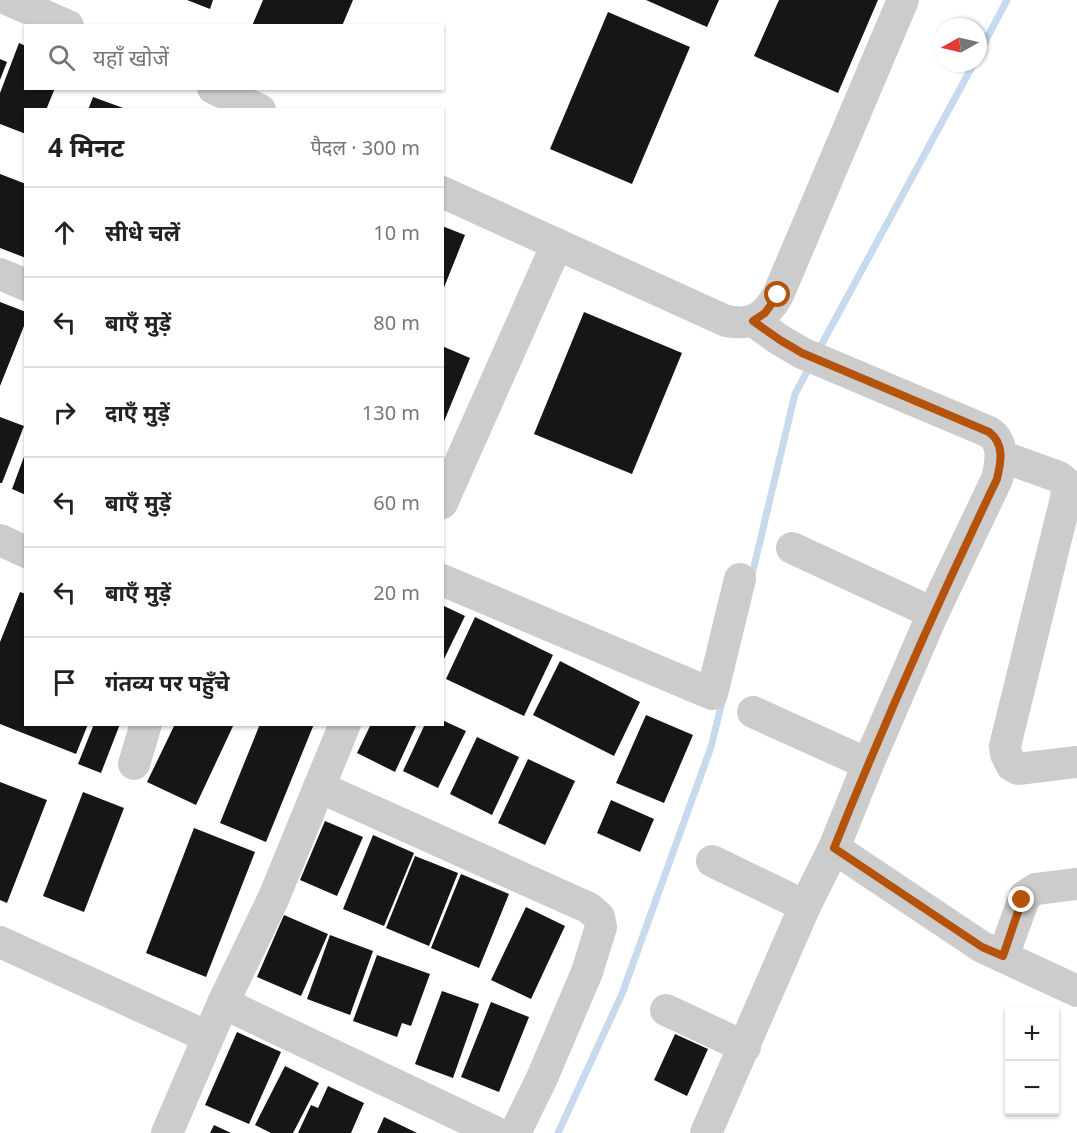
<!DOCTYPE html>
<html lang="hi">
<head>
<meta charset="utf-8">
<style>
	:root { --surface:#fff; --page:#f6f6f6; --text:#222; --muted:#767676; --line:#e0e0e0 }
	body { margin:0; font-family:"Noto Sans","Noto Sans Devanagari",sans-serif; background:var(--page); color:var(--text) }
	.controls { position:absolute; right:18px; bottom:18px; display:grid; overflow:hidden; border-radius:0px; box-shadow:0 2px 4px #0004 }
	.controls button { width:54px; height:54px; display:grid; place-items:center; padding:0; border:0; border-bottom:2px solid var(--line); background:var(--surface); color:var(--text); font:30px sans-serif }
	.compass { position:absolute; left:933px; top:18px; width:54px; height:54px; border-radius:50%; background:var(--surface); box-shadow:0 2px 4px #0004; rotate:262deg }
	.stop { position:absolute; width:18px; height:18px; margin:-14px; border:4px solid #b45309; border-radius:50%; background:#fff }
	.stop.end { background:#b45309; border-color:#fff; box-shadow:0 2px 6px #0008 }
	.list { margin:0; padding:0; list-style:none }
	h2 { display:flex; justify-content:space-between; align-items:center; height:78px; margin:0; padding:0 24px; font-size:26px }
	h2 small { font-size:20px; font-weight:400; color:var(--muted) }
	.list li { display:grid; grid-template-columns:39px 1fr auto; gap:18px; align-items:center; box-sizing:border-box; height:90px; padding:0 24px; border-top:2px solid var(--line) }
	.list b { display:block; font-size:22px; white-space:nowrap }
	.list em { font-size:20px; font-style:normal; color:var(--muted) }
	.icon { flex:none; width:33px; height:33px; fill:none; stroke:currentColor; stroke-width:2; stroke-linecap:round; stroke-linejoin:round }
	.map { position:relative; flex:none; width:1077px; height:1133px; overflow:hidden }
	.search { position:absolute; background:var(--surface); box-shadow:0 2px 4px #0004; left:24px; top:24px; width:420px; height:66px; display:flex; align-items:center; gap:15px; box-sizing:border-box; padding:0 21px; border-radius:0px; color:var(--muted); font-size:22px }
	.panel { position:absolute; background:var(--surface); box-shadow:0 2px 4px #0004; left:24px; top:108px; width:420px; height:618px; border-radius:0px }
	.map>svg:first-child { display:block }
</style>
</head>
<body>
<div class="map">
<svg width="1077" height="1133" viewBox="0 0 1077 1133">
	<rect width="100%" height="100%" fill="#fff"/>
	<g fill="none" stroke-linecap="round" stroke-linejoin="round">
		<g stroke="#c7d9ed" stroke-width="7">
			<path d="M978 55 1007 0"/>
			<path d="M818 351 974 63"/>
			<path d="M751 579 795 394 810 366"/>
			<path d="M558 1133 622 994 711 747 723 698"/>
		</g>
	</g>
	<g fill="#161616">
		<path d="M187 0H213L210 9Z"/>
		<path d="M263 0H353L342 26H252Z"/>
		<path d="M646 0H719L707 27Z"/>
		<path d="M779 0H878L838 93 754 56Z"/>
		<path d="M608 12 690 47 632 184 550 149Z"/>
		<path d="M19 43 26 46V88H55L46 110H26V134L0 124V93Z"/>
		<path d="M0 59 7 62 0 80Z"/>
		<path d="M93 97 126 109V110H88Z"/>
		<path d="M0 174 26 184V258L0 248Z"/>
		<path d="M442 226 465 235 443 290H442Z"/>
		<path d="M0 302 26 312V321L0 386Z"/>
		<path d="M584 312 682 353 632 474 534 434Z"/>
		<path d="M442 346 470 358 443 424H442Z"/>
		<path d="M0 417 24 426 2 483H0Z"/>
		<path d="M25 454H26V495L12 489Z"/>
		<path d="M20 592 26 594V724H88L76 754 0 724V642Z"/>
		<path d="M442 605 465 616 442 663Z"/>
		<path d="M475 617 553 655 524 716 446 679Z"/>
		<path d="M560 661 640 702 614 756 533 715Z"/>
		<path d="M646 715 693 735 664 803 616 783Z"/>
		<path d="M442 720 466 731 438 788 403 771 425 724H442Z"/>
		<path d="M94 724H120L101 773 78 764Z"/>
		<path d="M175 724H234L196 805 147 782Z"/>
		<path d="M260 724H314L266 842 220 823Z"/>
		<path d="M371 724H417L395 772 357 753Z"/>
		<path d="M477 737 519 757 492 815 450 794Z"/>
		<path d="M528 759 575 781 545 845 498 823Z"/>
		<path d="M0 782 47 800 7 903 0 900Z"/>
		<path d="M83 792 124 808 84 912 43 896Z"/>
		<path d="M611 800 654 819 640 852 597 833Z"/>
		<path d="M325 821 363 837 337 896 300 880Z"/>
		<path d="M194 828 255 852 206 977 146 953Z"/>
		<path d="M373 835 414 853 384 926 343 909Z"/>
		<path d="M415 856 458 873 429 946 386 928Z"/>
		<path d="M461 874 509 894 479 968 431 948Z"/>
		<path d="M526 907 565 926 531 999 491 980Z"/>
		<path d="M284 915 328 934 301 996 257 977Z"/>
		<path d="M330 935 373 951 350 1015 307 999Z"/>
		<path d="M377 955 430 974 411 1026 402 1023 397 1037 353 1021Z"/>
		<path d="M442 991 479 1004 453 1078 415 1064Z"/>
		<path d="M491 1002 529 1017 499 1092 461 1077Z"/>
		<path d="M237 1032 281 1052 249 1124 205 1105Z"/>
		<path d="M675 1034 708 1049 687 1096 654 1080Z"/>
		<path d="M285 1066 319 1083 293 1133H271L255 1125Z"/>
		<path d="M328 1086 364 1103 351 1133H298L311 1105 318 1108Z"/>
		<path d="M384 1117 417 1133H377Z"/>
		<path d="M214 1125 231 1133H210Z"/>
	</g>
	<g fill="none" stroke-linecap="round" stroke-linejoin="round">
		<g stroke="#ccc" stroke-width="32">
			<path d="M9 0 68 26"/>
			<path d="M213 88 260 110"/>
			<path d="M442 192 726 321C752 326 765 318 778 295L903 0"/>
			<path d="M0 274 26 285"/>
			<path d="M1001 456 1059 477 1065 482 1067 494 1005 746 1006 754 1012 766 1018 769 1077 762"/>
			<path d="M442 503 557 244"/>
			<path d="M0 540 26 552"/>
			<path d="M792 548 933 613"/>
			<path d="M442 580 712 694 740 579"/>
			<path d="M753 712 868 764"/>
			<path d="M134 764 146 724"/>
			<path d="M319 787 589 908 599 917 601 927 587 972 542 1078 515 1133"/>
			<path d="M834 848 982 947 1077 991"/>
			<path d="M712 861 805 906"/>
			<path d="M0 942 208 1037"/>
			<path d="M1003 956 1025 896 1036 889 1077 884"/>
			<path d="M223 1003 497 1133"/>
			<path d="M666 1010 745 1047"/>
			<path d="M167 1133 223 1003 274 897 345 724"/>
			<path d="M706 1133 805 906 834 848 868 764 933 613 997 479C1001 462 1005 443 989 432L802 353 780 340 753 321"/>
		</g>
	</g>
	<g fill="none" stroke-linecap="round" stroke-linejoin="round">
		<path stroke="#b45309" stroke-width="8" d="M778 295 765 313 753 321 780 340 802 353 989 432C1005 444 1001 462 997 479 939 600 884 723 834 848L982 947 1003 956 1022 900"/>
	</g>
</svg>
<div class="controls">
<button>+</button>
<button>−</button>
</div>
<svg class="compass" viewBox="-18 -18 36 36"><path d="M0-13l5 13h-10z" fill="#e53935"/><path d="M0 13l5-13h-10z" fill="#767676"/></svg>
<div class="stop" style="left:778px;top:295px"></div>
<div class="stop end" style="left:1022px;top:900px"></div>
<div class="search"><svg class="icon" aria-label="search" viewBox="0 0 24 24"><circle cx="10" cy="10" r="6"/><path d="M15 15l6 6"/></svg>यहाँ खोजें</div>
<section class="panel">
<h2>4 मिनट<small>पैदल · 300 m</small></h2>
<ul class="list">
<li><svg class="icon" aria-label="ahead" viewBox="0 0 24 24"><path d="M12 20V5M6 11l6-6 6 6"/></svg><div><b>सीधे चलें</b></div><em>10 m</em></li>
<li><svg class="icon" aria-label="left" viewBox="0 0 24 24"><path d="M17 20v-9H6M10 6l-5 5 5 5"/></svg><div><b>बाएँ मुड़ें</b></div><em>80 m</em></li>
<li><svg class="icon" aria-label="right" viewBox="0 0 24 24"><path d="M7 20v-9h11M14 6l5 5-5 5"/></svg><div><b>दाएँ मुड़ें</b></div><em>130 m</em></li>
<li><svg class="icon" aria-label="left" viewBox="0 0 24 24"><path d="M17 20v-9H6M10 6l-5 5 5 5"/></svg><div><b>बाएँ मुड़ें</b></div><em>60 m</em></li>
<li><svg class="icon" aria-label="left" viewBox="0 0 24 24"><path d="M17 20v-9H6M10 6l-5 5 5 5"/></svg><div><b>बाएँ मुड़ें</b></div><em>20 m</em></li>
<li><svg class="icon" aria-label="arrive" viewBox="0 0 24 24"><path d="M6 21V4h12l-3 4 3 4H6"/></svg><div><b>गंतव्य पर पहुँचे</b></div></li>
</ul>
</section>
</div>
</body>
</html>
